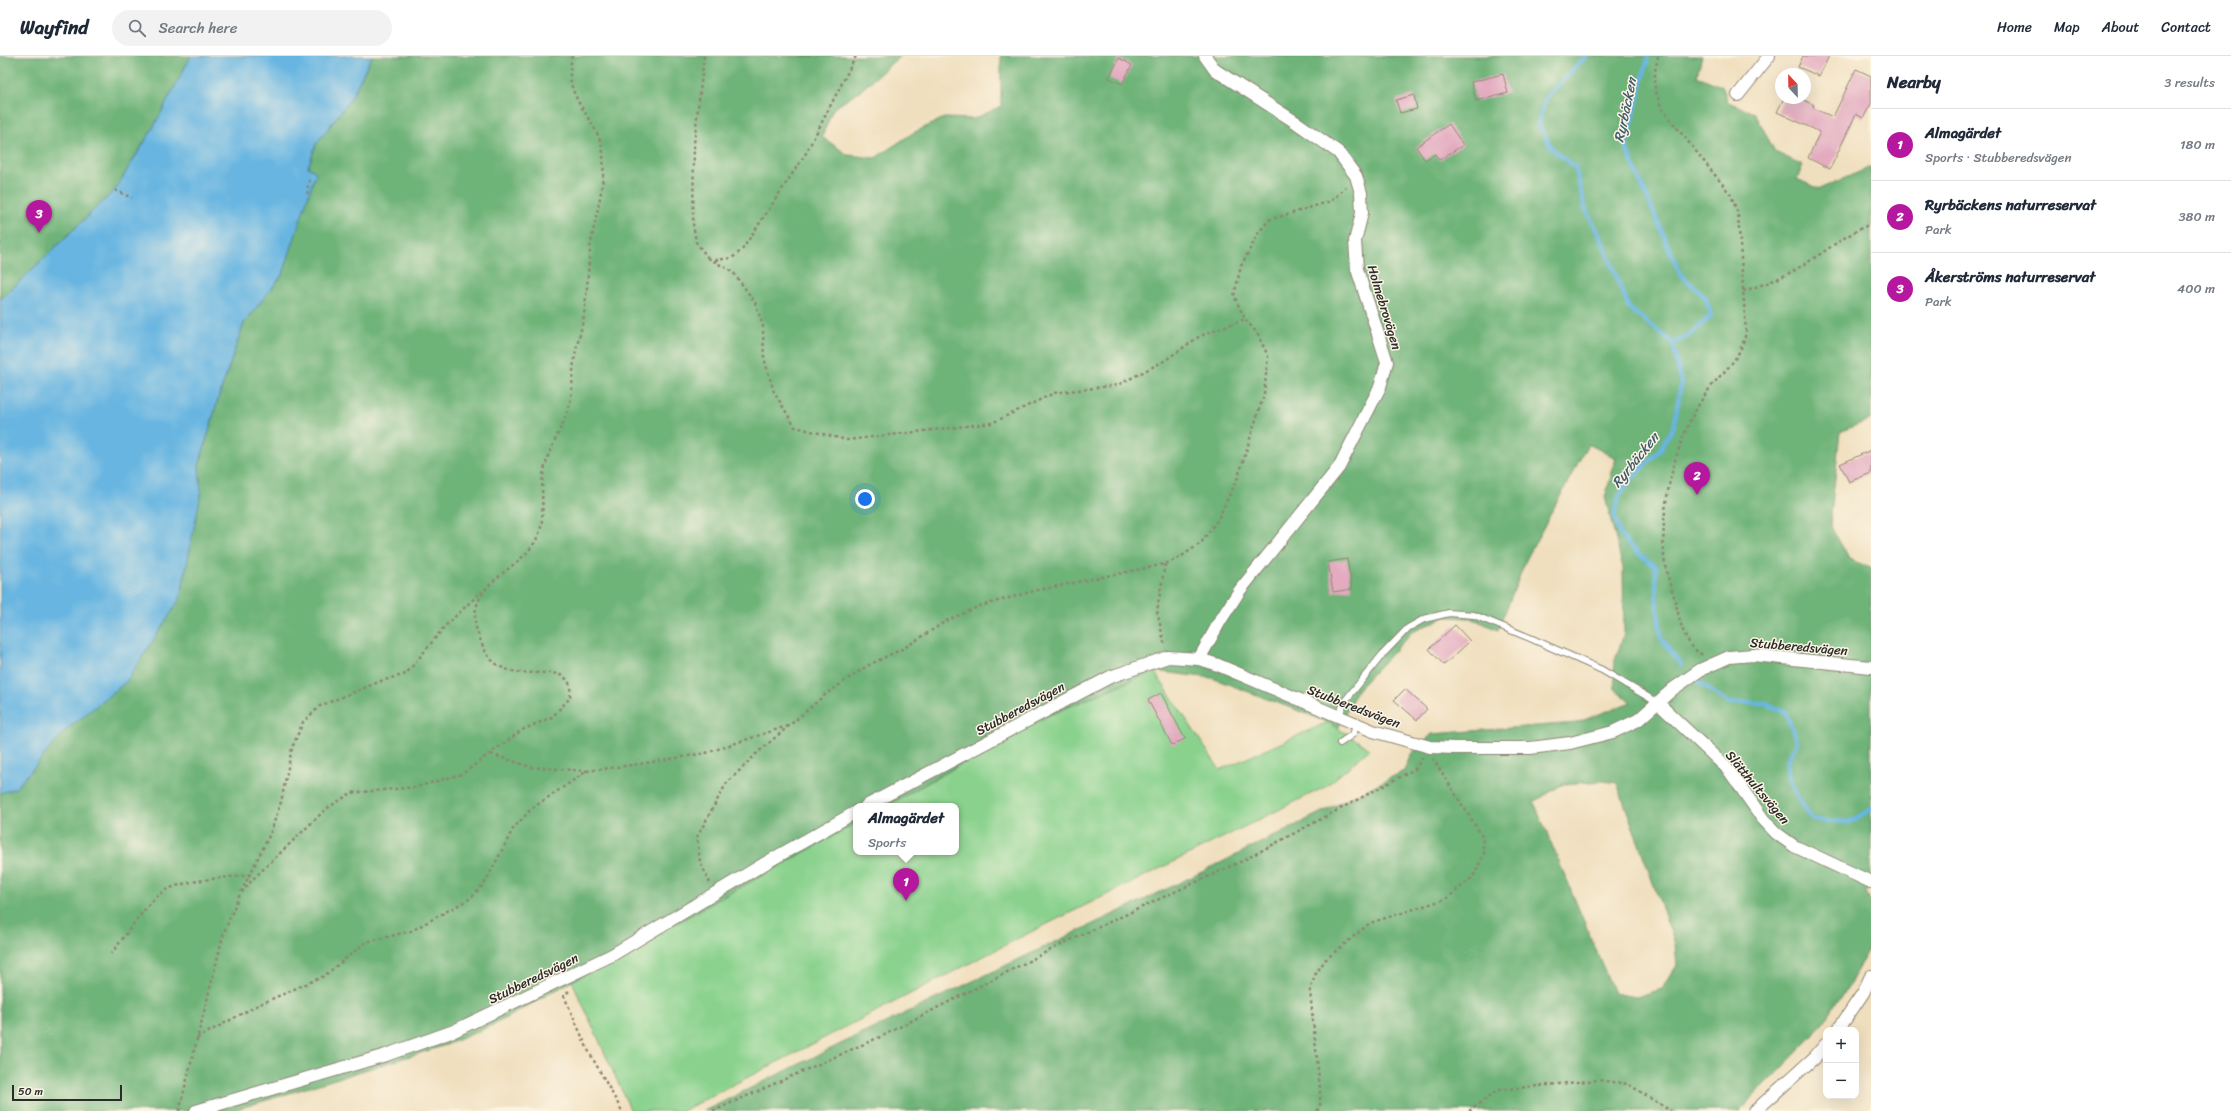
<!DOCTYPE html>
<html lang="en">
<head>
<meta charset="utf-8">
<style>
	:root { --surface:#fff; --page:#f2f2f3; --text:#1f2937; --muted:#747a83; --line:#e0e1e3; --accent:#b5179e }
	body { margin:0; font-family:Sriracha,sans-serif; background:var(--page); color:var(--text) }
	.controls { position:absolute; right:12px; bottom:12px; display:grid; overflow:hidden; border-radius:8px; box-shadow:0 4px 16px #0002 }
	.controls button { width:36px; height:36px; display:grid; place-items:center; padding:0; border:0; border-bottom:1px solid var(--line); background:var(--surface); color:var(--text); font:20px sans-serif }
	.compass { position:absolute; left:1775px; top:12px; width:36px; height:36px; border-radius:50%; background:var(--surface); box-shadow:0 4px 16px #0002; rotate:338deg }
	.scale { position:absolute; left:12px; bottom:10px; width:110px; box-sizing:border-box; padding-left:4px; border:2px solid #2b2b2b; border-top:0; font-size:11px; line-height:14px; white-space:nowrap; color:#2b2b2b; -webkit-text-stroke:3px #fcf5e5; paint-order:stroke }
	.you { position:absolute; left:865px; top:443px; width:14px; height:14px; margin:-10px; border:3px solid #fff; border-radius:50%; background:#1a73e8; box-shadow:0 0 0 6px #1a73e833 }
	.badge { display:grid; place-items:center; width:26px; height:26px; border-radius:50%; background:var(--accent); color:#fff; font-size:13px; font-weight:700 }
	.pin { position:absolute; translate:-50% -33px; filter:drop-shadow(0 1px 2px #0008) }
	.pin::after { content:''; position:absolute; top:21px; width:14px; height:12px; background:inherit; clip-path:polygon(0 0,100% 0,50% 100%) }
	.popup { position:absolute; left:853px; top:747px; width:106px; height:52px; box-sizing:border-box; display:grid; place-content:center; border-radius:8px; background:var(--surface); filter:drop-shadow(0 1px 3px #0005); font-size:13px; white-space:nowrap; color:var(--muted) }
	.popup b { font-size:15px; color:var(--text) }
	.popup::after { content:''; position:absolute; left:50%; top:100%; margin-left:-8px; border:8px solid transparent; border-top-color:var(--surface) }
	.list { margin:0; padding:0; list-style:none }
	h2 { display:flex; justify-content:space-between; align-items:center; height:52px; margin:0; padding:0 16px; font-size:17px }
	h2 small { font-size:13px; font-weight:400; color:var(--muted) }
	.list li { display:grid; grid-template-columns:26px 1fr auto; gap:12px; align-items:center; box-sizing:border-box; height:72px; padding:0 16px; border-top:1px solid var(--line) }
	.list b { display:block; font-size:15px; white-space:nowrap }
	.list p { margin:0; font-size:13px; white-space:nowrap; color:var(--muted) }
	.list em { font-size:13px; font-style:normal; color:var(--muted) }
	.icon { flex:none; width:22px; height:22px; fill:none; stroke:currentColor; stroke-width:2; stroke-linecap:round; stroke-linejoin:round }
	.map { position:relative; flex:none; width:1871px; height:1055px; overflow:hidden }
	header { display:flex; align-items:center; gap:24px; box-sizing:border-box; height:56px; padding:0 20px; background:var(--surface); border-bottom:1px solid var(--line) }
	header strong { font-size:19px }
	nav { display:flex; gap:22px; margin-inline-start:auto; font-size:14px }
	.search { width:280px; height:36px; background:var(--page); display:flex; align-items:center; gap:10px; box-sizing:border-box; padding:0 14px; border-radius:22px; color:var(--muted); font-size:15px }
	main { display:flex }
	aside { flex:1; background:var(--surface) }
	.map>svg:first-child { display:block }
</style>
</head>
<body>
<header>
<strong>Wayfind</strong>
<div class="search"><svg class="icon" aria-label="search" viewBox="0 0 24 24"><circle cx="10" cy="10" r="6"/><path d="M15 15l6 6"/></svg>Search here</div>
<nav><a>Home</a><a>Map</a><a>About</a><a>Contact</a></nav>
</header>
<main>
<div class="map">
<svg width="1871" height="1055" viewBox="0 0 1871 1055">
	<rect width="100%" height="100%" fill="#fcf5e5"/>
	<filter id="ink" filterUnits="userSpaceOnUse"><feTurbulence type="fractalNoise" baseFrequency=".025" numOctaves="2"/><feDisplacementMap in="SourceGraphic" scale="8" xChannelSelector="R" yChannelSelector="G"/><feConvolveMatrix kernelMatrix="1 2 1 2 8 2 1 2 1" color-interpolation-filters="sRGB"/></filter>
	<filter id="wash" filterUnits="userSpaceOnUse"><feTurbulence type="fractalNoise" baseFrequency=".012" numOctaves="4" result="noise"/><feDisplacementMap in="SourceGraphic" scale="16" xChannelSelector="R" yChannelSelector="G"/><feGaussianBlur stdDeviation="0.9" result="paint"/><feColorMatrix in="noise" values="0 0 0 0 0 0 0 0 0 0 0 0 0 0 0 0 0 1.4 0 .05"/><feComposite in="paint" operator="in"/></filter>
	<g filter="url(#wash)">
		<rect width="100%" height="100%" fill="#f0dfbe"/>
		<path fill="#89d18d" stroke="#5a7e5c" d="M1154 615 1220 714 1328 666 1370 693 1325 731 1019 882 682 1055H631L572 925 856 767V796H956V750H886L1049 659Z"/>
		<g fill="#6eb378" stroke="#4c6f52" fill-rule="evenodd">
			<path d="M0 0H191L153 72 115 134 0 244Z"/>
			<path d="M372 0H900L860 35 833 53 822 81 848 99 875 102 913 77 944 62 974 63 1001 50V1L1000 0H1702L1697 20 1723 31 1728 46 1755 57 1775 96 1803 109 1797 123 1819 133 1871 111V363L1840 376 1830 468 1849 503 1871 512V832L1866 836 1871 848V887L1850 928 1813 980 1739 1055H704L828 994 1198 818 1404 715 1411 698 1432 678 1576 667 1631 646 1615 633 1614 607 1624 578 1623 512 1605 441 1616 402 1588 388 1526 504 1498 574 1471 562 1445 561 1412 576 1357 634 1338 673 1328 666 1212 622 1154 615 1049 659 886 750H856V767L495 968 446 989 231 1055H0V737L16 732 65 675 126 626 201 437 199 410 218 343 244 267 283 218 295 177 308 111 316 88 350 44ZM1603 725 1617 727 1675 888 1677 909 1662 933 1636 941 1614 937 1534 746 1563 728Z"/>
		</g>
		<path fill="#67b5e1" stroke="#497086" d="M191 0H372L350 44 316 88 308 111 316 116 283 218 244 267 218 343 199 410 201 437 180 543 126 626 65 675 16 732 0 737V244L115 134 153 72Z"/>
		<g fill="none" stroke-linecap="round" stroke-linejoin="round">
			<g stroke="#67b5e1" stroke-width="4.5">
				<path d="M1586 0 1546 42 1538 67 1553 94 1575 111 1585 152 1601 182 1629 252 1673 287 1681 327 1674 370 1659 395 1630 425 1619 440 1614 459 1620 479 1640 499 1656 511V539L1661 582 1681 609"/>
				<path d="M1648 0 1626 92 1680 218 1706 242 1711 260 1688 280 1673 287"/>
				<path d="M1699 627 1729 647H1766L1786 657 1797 686C1795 692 1787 702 1787 708 1786 726 1803 751 1813 764L1850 766 1871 753"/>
			</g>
		</g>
		<g id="blocks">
			<g fill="#e3aac0">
				<path d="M1803 0H1829L1819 20 1798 11Z"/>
				<path d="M1119 2 1132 9 1122 28 1109 22Z"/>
				<path d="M1856 13 1871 20V48L1863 62 1856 58 1830 113 1808 102 1820 76 1777 56 1784 42H1799L1814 49 1813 52 1833 61Z"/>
				<path d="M1503 18 1508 37 1476 45 1471 26Z"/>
				<path d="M1414 39 1417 53 1400 57 1396 44Z"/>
				<path d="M1449 68 1463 89 1439 104 1435 98 1425 104 1416 91Z"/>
				<path d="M1871 394V417L1849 426 1840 408Z"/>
				<path d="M1347 503 1352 533 1333 536 1328 506Z"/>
				<path d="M1455 569 1470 585 1444 609 1429 593Z"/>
				<path d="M1405 633 1427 653 1417 664 1394 644Z"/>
				<path d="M1161 637 1185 683 1172 689 1148 644Z"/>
			</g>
		</g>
	</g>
	<g filter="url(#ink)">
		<use href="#blocks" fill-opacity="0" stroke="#8e8574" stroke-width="1"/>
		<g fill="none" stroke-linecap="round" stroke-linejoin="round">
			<defs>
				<g id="service">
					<path d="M1338 661 1345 645 1382 599 1408 572 1424 563 1449 557 1474 559 1530 582 1602 614 1658 647"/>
					<path d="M1340 687 1353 678 1357 668"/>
				</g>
				<g id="minor">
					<path d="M1738 39 1769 0"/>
					<path d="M1199 603 1220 565 1240 534 1339 411 1380 331 1387 306 1357 213 1355 185 1362 157 1361 137 1356 120 1338 96 1297 67 1215 14 1205 0"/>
					<path d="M1658 647 1728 713 1763 763 1776 777 1794 790 1871 826"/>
					<path d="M866 750 1110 621 1168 601 1199 603 1218 609 1373 675 1430 691 1455 692H1530L1570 687 1613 676 1638 664 1673 633 1700 614 1729 601 1753 599 1871 611"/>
					<path d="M1838 974 1863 937 1871 920"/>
					<path d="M196 1055 386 999 454 975 612 899 769 805 856 756"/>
					<path d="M1755 1055 1815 1001 1826 988"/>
				</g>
			</defs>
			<use href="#service" stroke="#8e8574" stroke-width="8"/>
			<use href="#minor" stroke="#8e8574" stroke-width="14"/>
			<g stroke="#8e8574" stroke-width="2.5" stroke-dasharray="3 3" stroke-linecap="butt">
				<path d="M704 0 694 88 693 168 696 186 708 202"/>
				<path d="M1658 0 1655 15V33L1662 53 1731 139 1738 158 1746 276C1739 308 1724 312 1707 336 1675 381 1658 454 1665 509 1667 521 1672 533 1675 544 1680 564 1683 589 1703 599"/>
				<path d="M115 134 132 142"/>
				<path d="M308 138 307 133 311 121"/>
				<path d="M708 202 733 216 755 246 763 270 764 302 774 336 795 371 847 384 992 367 1054 337 1118 329 1164 305 1200 280 1245 263"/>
				<path d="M715 204 732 202 742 194 806 97 856 0"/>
				<path d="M1743 235C1763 229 1782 222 1800 211 1824 197 1844 179 1871 168"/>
				<path d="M1165 508 1157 555 1165 590"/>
				<path d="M491 698 531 711 587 715"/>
				<path d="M710 827 700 806 697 781 726 728 756 698 826 638 867 610 906 591 946 565 980 550 1034 535 1165 508 1179 502 1201 487 1218 463 1238 421 1264 338 1268 300 1257 277 1245 263 1234 240 1241 210 1259 176 1269 164 1331 145 1346 131"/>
				<path d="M241 836 270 778 281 746 292 692 303 666 320 650 381 625 406 618 446 569 482 535"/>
				<path d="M111 898C123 883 152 839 168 833 191 823 225 822 250 819"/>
				<path d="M569 935 564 940 588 994 622 1055"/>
				<path d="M197 982 258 949 324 920 366 886 411 875 471 842 486 825 513 773 531 753 587 715 640 708 706 697 790 669"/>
				<path d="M179 1055 224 876 239 840 253 823 326 753 351 737 416 731 462 718 522 674 552 661 570 642C570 638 571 631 569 627 556 601 498 640 480 583 478 577 475 571 475 565 473 524 519 515 536 484 547 464 540 443 543 421 546 395 562 375 569 351 573 337 572 320 574 306 576 290 582 274 584 258 587 237 588 216 590 194 594 162 606 131 603 98 601 69 571 48 570 19 570 13 571 6 572 0"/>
				<path d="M713 1055 882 980 1064 887 1244 804 1415 713 1423 701"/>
				<path d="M1317 1055 1320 1050V1033L1310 935 1315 919 1325 904 1370 867 1446 843 1473 821 1484 798 1482 780 1433 703"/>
				<path d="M1469 1055 1498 1034 1598 1024 1628 1028 1671 1055"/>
			</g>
			<use href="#service" stroke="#fff" stroke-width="6"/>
			<use href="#minor" stroke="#fff" stroke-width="12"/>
		</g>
	</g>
	<g text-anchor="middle" stroke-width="3" stroke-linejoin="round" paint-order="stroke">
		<g font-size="13" fill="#2b2b2b" stroke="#fcf5e5">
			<text transform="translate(1385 251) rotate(73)" y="5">Holmebrovägen</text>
			<text transform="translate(1799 590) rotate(5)" y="5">Stubberedsvägen</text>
			<text transform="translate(1354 650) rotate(21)" y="5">Stubberedsvägen</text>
			<text transform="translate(1020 652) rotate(-28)" y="5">Stubberedsvägen</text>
			<text transform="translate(1758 731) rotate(50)" y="5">Slätthultsvägen</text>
			<text transform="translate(533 922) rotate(-26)" y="5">Stubberedsvägen</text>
		</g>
		<g font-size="14" font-style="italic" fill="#405b6b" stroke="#fcf5e5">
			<text transform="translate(1625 54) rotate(-78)" y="5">Ryrbäcken</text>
			<text transform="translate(1635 404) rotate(-51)" y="5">Ryrbäcken</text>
		</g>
	</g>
</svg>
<div class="controls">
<button>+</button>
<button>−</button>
</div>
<svg class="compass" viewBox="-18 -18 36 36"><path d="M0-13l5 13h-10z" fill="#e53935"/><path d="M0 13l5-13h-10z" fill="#747a83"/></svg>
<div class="scale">50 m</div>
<div class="you"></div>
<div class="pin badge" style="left:906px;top:845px">1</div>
<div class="popup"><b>Almagärdet</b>Sports</div>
<div class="pin badge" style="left:1697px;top:439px">2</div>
<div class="pin badge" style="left:39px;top:177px">3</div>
</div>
<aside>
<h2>Nearby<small>3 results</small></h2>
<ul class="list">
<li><span class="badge">1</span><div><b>Almagärdet</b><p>Sports · Stubberedsvägen</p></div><em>180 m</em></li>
<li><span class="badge">2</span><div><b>Ryrbäckens naturreservat</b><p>Park</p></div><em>380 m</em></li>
<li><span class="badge">3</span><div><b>Åkerströms naturreservat</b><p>Park</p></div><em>400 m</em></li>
</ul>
</aside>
</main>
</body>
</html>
